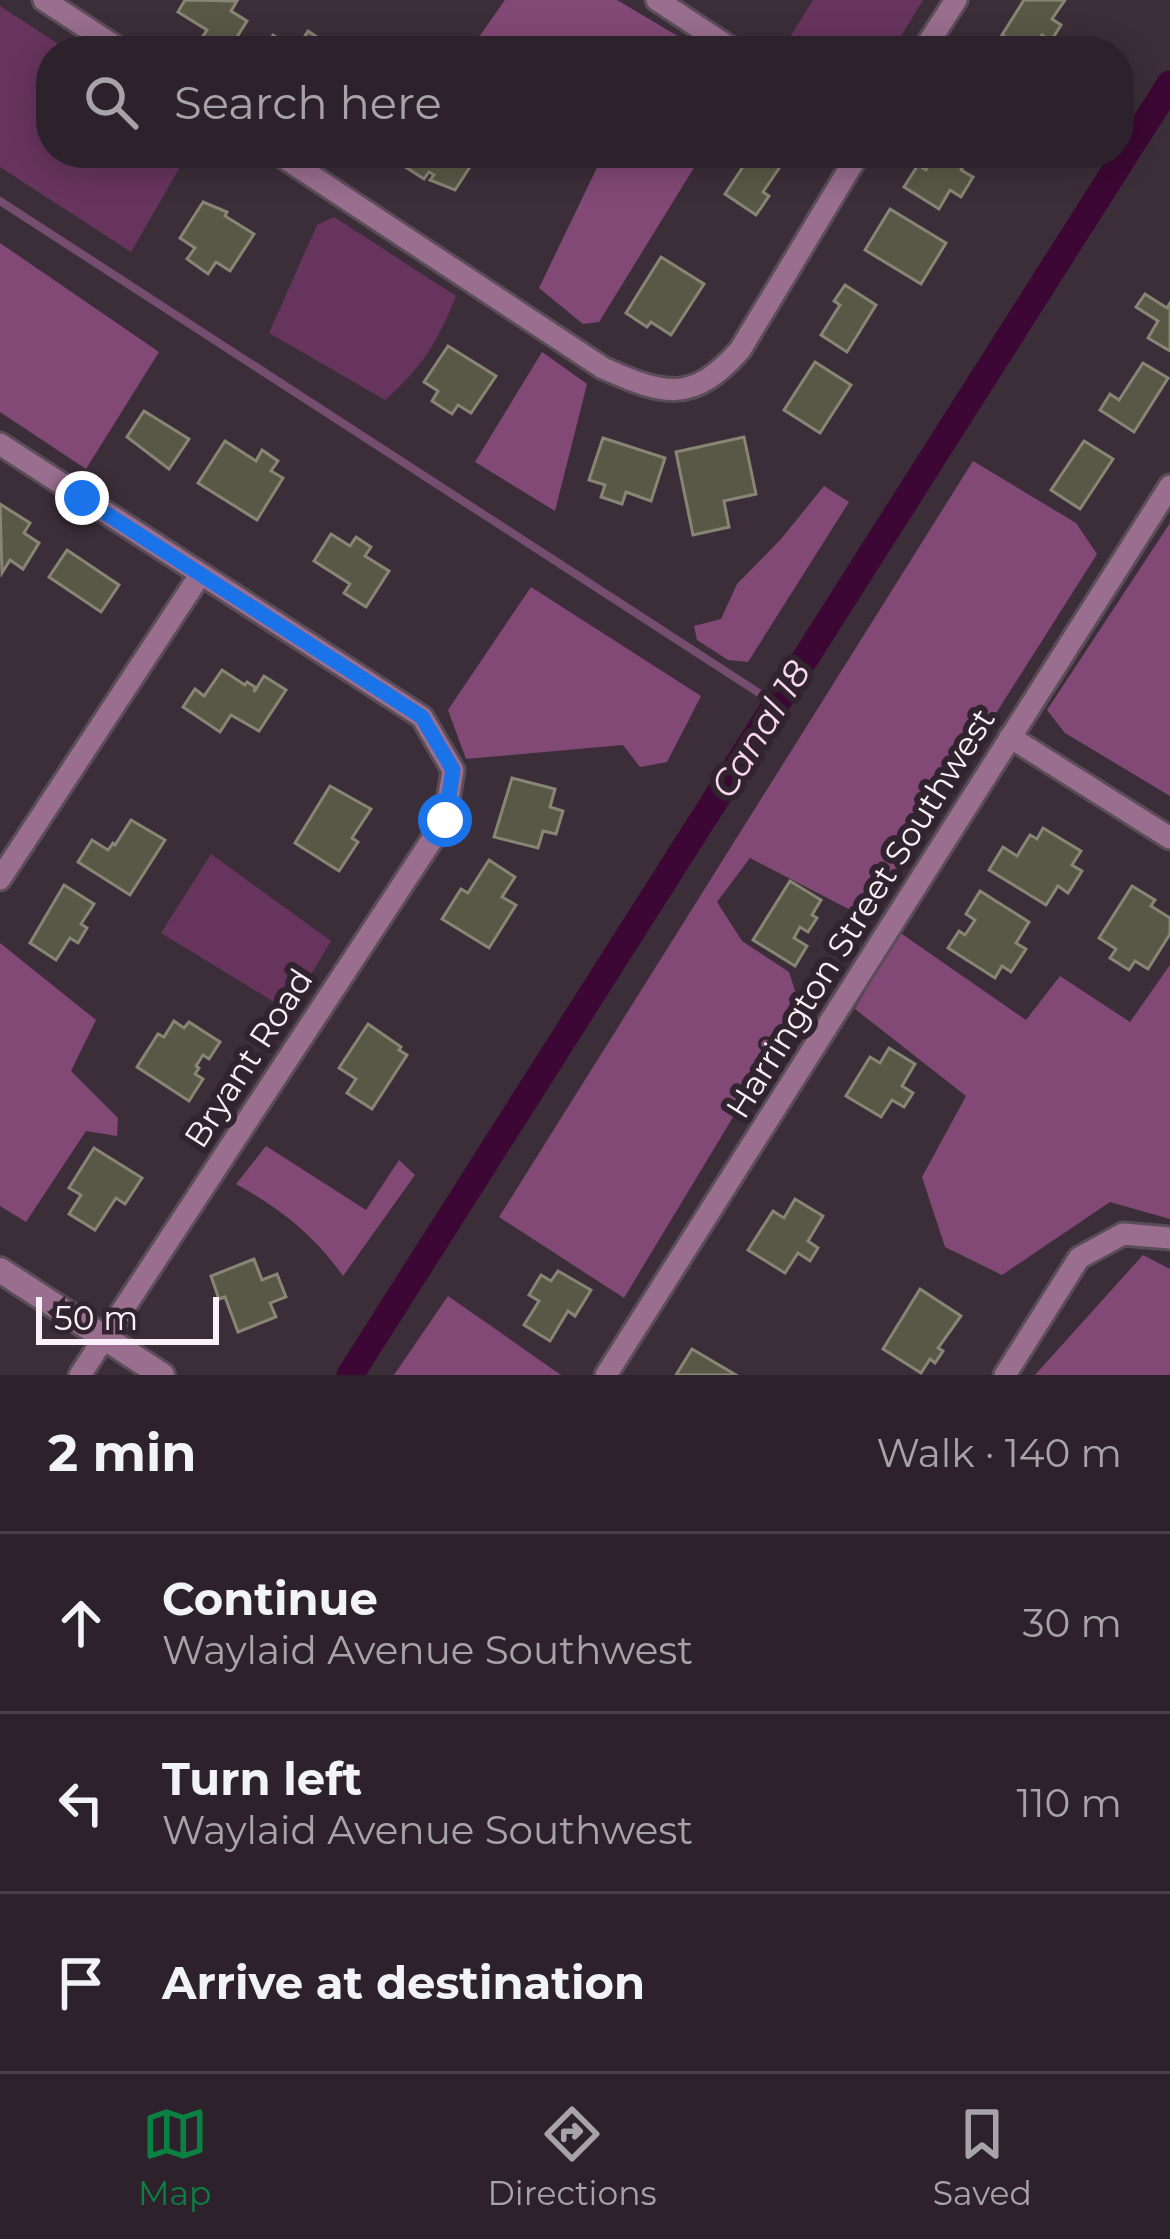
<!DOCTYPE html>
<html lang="en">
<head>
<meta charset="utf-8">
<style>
	:root { --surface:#2d222b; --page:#392f37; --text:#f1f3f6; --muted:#a7a4a9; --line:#483f47; --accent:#0b8043 }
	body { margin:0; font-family:Montserrat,sans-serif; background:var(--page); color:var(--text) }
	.scale { position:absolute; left:36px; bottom:30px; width:183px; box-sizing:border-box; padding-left:12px; border:6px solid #faf1f8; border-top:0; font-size:33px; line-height:42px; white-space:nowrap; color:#faf1f8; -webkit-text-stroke:9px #32242e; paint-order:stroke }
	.stop { position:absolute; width:36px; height:36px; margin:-27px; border:9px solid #1a73e8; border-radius:50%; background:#fff }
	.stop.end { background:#1a73e8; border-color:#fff; box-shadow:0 3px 12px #0008 }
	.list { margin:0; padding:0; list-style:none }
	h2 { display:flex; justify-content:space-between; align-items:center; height:156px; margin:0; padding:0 48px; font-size:51px }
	h2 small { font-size:39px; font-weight:400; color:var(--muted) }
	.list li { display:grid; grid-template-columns:78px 1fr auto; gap:36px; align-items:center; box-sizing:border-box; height:180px; padding:0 48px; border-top:3px solid var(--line) }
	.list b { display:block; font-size:45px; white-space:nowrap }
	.list p { margin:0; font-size:39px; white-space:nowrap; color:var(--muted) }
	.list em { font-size:39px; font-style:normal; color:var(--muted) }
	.icon { flex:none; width:66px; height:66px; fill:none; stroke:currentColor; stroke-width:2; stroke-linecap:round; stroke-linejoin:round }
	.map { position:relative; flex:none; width:1170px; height:1375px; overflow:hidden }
	.search { position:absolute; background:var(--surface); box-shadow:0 6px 30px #0003; left:36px; right:36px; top:36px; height:132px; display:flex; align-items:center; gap:30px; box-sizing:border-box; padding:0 42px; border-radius:48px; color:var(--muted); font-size:45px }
	.sheet { height:696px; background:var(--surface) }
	nav { display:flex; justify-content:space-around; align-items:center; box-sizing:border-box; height:168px; border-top:3px solid var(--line); background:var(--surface); font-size:33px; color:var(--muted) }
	nav a { display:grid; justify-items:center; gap:6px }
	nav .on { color:var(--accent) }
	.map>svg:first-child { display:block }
</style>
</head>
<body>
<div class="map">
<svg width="1170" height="1375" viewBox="0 0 1170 1375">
	<rect width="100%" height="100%" fill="#3c2e39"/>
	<g fill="#67345d">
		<path d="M813 0H923L892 51H789L785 45Z"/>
		<path d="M0 6 69 51H51V153H188L131 252 0 167Z"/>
		<path d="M334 217 456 296C437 343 423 366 385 400L269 333 317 225Z"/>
		<path d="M211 854 331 941 289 1011 161 933Z"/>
	</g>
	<g fill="#824976">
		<path d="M505 0H617L703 51H469Z"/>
		<path d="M604 153H703L599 322 583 324 539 288Z"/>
		<path d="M0 243 159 352 86 469 0 412Z"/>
		<path d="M542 352 587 384 555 511 475 462Z"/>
		<path d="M973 461 1076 523 1097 554 866 918 750 858 717 902 742 941 789 972 800 1006 624 1298 499 1217Z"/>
		<path d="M824 486 849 502 748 662 728 660 697 640 694 626 721 619 737 584 781 539Z"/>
		<path d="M1170 523V796L1065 733 1047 710Z"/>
		<path d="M531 587 701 696 667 762 640 767 623 745 466 759 448 710Z"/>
		<path d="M899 932 1026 1020 1060 976 1130 1022 1170 965V1219L1110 1202 1002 1275 945 1247 922 1177 966 1096 855 1009Z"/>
		<path d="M0 943 96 1020 71 1071 118 1118 117 1136 86 1131 26 1222 0 1206Z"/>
		<path d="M266 1146 366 1210 399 1160 415 1175 343 1276C313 1234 281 1209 236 1184Z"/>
		<path d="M1143 1255 1170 1269V1375H1035Z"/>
		<path d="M448 1296 561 1375H394Z"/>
	</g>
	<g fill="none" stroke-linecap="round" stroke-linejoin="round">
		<path stroke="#754d6f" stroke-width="8" d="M0 201 776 704"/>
		<path stroke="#3c0734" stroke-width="27" d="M350 1375 1170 84"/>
	</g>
	<g fill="#595847" stroke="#878674" stroke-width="3">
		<path d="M185 0 237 1 231 11 247 21 228 51H220L201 39 207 30 178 12Z"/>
		<path d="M1024 0H1065L1052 19 1061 25 1051 41 1042 35 1031 51 1002 35Z"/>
		<path d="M308 31 333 48 331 51H262L273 35 296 50Z"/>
		<path d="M413 153H479L455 190 430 180 434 175 429 172 424 179 404 166Z"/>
		<path d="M752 153H772L784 161 763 192 769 196 756 215 725 194Z"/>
		<path d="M936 153H971L961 170 973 177 961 197 950 190 939 209 904 187 918 165 926 170Z"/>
		<path d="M203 202 227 212 225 216 254 234 230 271 216 262 208 274 187 259 195 248 180 238Z"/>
		<path d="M890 209 946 243 921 284 865 250Z"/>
		<path d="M661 257 704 284 671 335 651 322 647 327 626 313Z"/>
		<path d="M845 285 876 305 847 352 821 335 840 305 834 301Z"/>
		<path d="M1145 294 1167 308 1170 303V351L1148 338 1158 321 1136 307Z"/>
		<path d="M448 346 496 376 471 413 458 405 452 414 432 401 438 391 424 382Z"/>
		<path d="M815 362 851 385 820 433 784 410Z"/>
		<path d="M1143 363 1168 378 1134 432 1100 410 1110 394 1119 400Z"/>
		<path d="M144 411 189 439 169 469 127 437Z"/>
		<path d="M744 437 756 494 724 501 729 527 693 535 676 452Z"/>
		<path d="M603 438 665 458 651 501 626 492 622 504 601 497 605 485 589 480Z"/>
		<path d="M225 441 256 461 262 450 278 461 271 471 283 478 257 520 198 483Z"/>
		<path d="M1084 441 1113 459 1080 509 1051 490Z"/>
		<path d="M0 504 30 523 24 533 39 543 23 569 10 560 2 573Z"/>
		<path d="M331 534 350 546 356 537 371 547 365 556 389 571 366 607 344 593 350 584 314 561Z"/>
		<path d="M67 550 119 585 101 612 49 577Z"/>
		<path d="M222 670 245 685 247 682 255 687 254 692 264 676 286 690 259 731 231 715 220 732 183 707 195 689 204 696Z"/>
		<path d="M512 778 555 789 550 807 563 811 556 834 543 831 538 848 494 837Z"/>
		<path d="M330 786 371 809 352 838 358 842 339 871 295 843Z"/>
		<path d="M131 820 165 840 130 895 78 862 92 840 108 850 113 843 115 845Z"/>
		<path d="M1043 828 1081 851 1072 865 1082 871 1068 893 1058 886 1046 905 989 870 1003 847 1017 856 1030 835 1037 839Z"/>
		<path d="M489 860 515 877 502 897 516 905 489 948 442 919 461 889 468 893Z"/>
		<path d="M790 881 821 900 812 915 817 918 808 932 800 927 794 938 807 946 795 966 753 940Z"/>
		<path d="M64 885 94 904 81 924 87 928 78 943 70 938 56 960 30 943Z"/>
		<path d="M1132 886 1155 900 1151 906 1170 918V934L1148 969 1135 961 1129 970 1110 958 1116 949 1099 938Z"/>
		<path d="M980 891 1029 922 1016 943 1026 949 1011 972 1002 966 995 978 948 948 959 931 965 935 975 920 966 914Z"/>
		<path d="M174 1021 184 1028 189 1022 220 1042 209 1059 203 1055 196 1066 199 1068 195 1074 203 1079 189 1101 137 1067 158 1034 164 1037Z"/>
		<path d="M368 1024 401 1047 399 1050 407 1055 372 1109 347 1093 356 1079 339 1068Z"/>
		<path d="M889 1048 915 1064 902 1086 913 1093 904 1107 892 1100 881 1117 846 1096 870 1057 880 1063Z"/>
		<path d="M94 1148 142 1178 125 1204 116 1198 95 1230 69 1214 81 1195 69 1188Z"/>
		<path d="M795 1199 823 1216 808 1241 818 1248 810 1261 798 1253 785 1273 748 1250 773 1211 784 1218Z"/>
		<path d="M254 1259 262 1280 277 1274 286 1297 270 1303 276 1317 238 1332 225 1297 219 1299 211 1276Z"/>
		<path d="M558 1271 591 1290 575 1316 568 1311 550 1341 524 1325 539 1301 529 1295 541 1275 551 1281Z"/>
		<path d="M920 1289 961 1316 938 1348 943 1351 935 1363 930 1359 921 1373 883 1349Z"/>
		<path d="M692 1349 736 1375H676Z"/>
	</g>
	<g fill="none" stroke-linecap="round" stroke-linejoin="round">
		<defs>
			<g id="minor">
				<path d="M44 0 122 51"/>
				<path d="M657 0 735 51"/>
				<path d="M923 51 956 0"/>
				<path d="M277 153 603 368C664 395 692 404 740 350L859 153"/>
				<path d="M0 444 422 717 453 770 445 820 80 1375"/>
				<path d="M1010 737 1170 838"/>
				<path d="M0 879 200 575"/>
				<path d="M606 1375 1170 486"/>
				<path d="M1005 1375 1079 1258 1123 1234 1170 1238"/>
			</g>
			<path id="tertiary" d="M0 1270 162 1375"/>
		</defs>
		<use href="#minor" stroke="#5a4d58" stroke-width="27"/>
		<use href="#tertiary" stroke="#5a4d58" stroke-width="30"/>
		<use href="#minor" stroke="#996e8f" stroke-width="21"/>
		<use href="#tertiary" stroke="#996e8f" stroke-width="24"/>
	</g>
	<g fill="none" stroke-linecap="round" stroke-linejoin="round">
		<path stroke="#1a73e8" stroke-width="15" d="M82 498 422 717 453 770 445 820"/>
	</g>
	<g text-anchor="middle" stroke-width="12" stroke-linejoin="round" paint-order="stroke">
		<g font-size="33" fill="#faf1f8" stroke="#32242e">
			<text transform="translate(860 913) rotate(-58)" y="12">Harrington Street Southwest</text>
			<text transform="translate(248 1058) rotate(-57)" y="12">Bryant Road</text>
		</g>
		<g font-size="36" font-style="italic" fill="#fad7f1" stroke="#32242e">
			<text transform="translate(760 729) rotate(-58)" y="13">Canal 18</text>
		</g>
	</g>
</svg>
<div class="scale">50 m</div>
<div class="stop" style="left:445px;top:820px"></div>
<div class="stop end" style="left:82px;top:498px"></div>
<div class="search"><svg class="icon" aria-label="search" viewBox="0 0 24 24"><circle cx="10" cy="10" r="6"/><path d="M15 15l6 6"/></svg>Search here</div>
</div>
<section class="sheet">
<h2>2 min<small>Walk · 140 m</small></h2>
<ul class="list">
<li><svg class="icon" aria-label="ahead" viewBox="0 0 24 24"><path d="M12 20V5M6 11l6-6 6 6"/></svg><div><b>Continue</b><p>Waylaid Avenue Southwest</p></div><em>30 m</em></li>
<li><svg class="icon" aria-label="left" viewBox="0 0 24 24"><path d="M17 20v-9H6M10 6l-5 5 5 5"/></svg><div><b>Turn left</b><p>Waylaid Avenue Southwest</p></div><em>110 m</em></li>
<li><svg class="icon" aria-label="arrive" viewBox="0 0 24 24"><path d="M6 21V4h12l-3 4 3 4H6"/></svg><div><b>Arrive at destination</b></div></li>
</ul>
</section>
<nav>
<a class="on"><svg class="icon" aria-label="map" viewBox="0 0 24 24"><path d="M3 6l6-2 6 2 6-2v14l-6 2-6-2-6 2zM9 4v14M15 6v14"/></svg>Map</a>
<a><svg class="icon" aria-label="directions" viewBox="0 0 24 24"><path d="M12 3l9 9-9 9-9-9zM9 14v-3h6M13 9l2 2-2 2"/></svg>Directions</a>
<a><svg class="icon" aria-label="saved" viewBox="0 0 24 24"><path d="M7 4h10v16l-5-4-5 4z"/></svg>Saved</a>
</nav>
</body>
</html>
